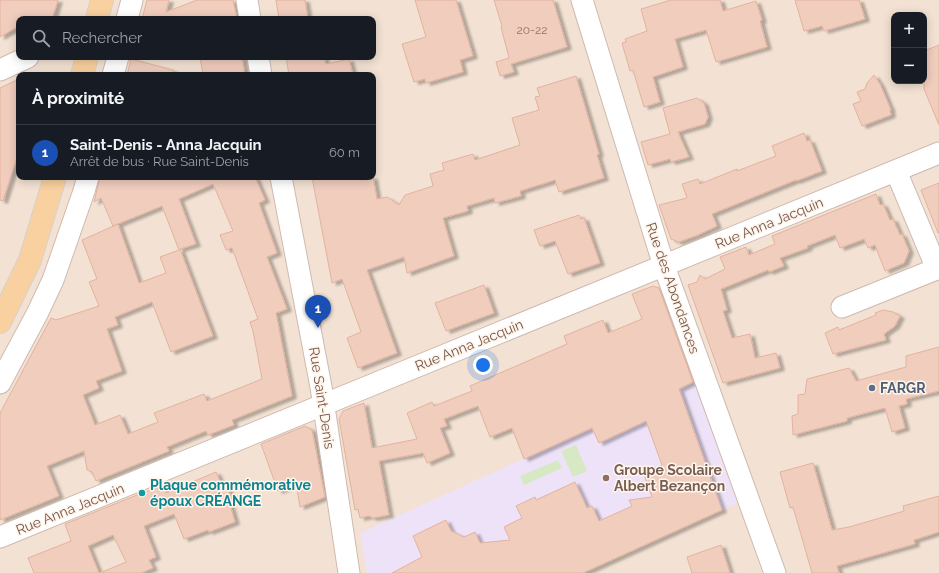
<!DOCTYPE html>
<html lang="fr">
<head>
<meta charset="utf-8">
<style>
	:root { --surface:#171b24; --page:#20242c; --text:#f1f3f6; --muted:#9ea1a6; --line:#363941; --accent:#0f766e }
	body { margin:0; font-family:Raleway,sans-serif; background:var(--page); color:var(--text) }
	.controls { position:absolute; right:12px; top:12px; display:grid; overflow:hidden; border-radius:8px; box-shadow:0 2px 10px #0003 }
	.controls button { width:36px; height:36px; display:grid; place-items:center; padding:0; border:0; border-bottom:1px solid var(--line); background:var(--surface); color:var(--text); font:20px sans-serif }
	.you { position:absolute; left:483px; top:365px; width:14px; height:14px; margin:-10px; border:3px solid #fff; border-radius:50%; background:#1a73e8; box-shadow:0 0 0 6px #1a73e833 }
	.badge { display:grid; place-items:center; width:26px; height:26px; border-radius:50%; background:var(--accent); color:#fff; font-size:13px; font-weight:700 }
	.pin { position:absolute; translate:-50% -33px; filter:drop-shadow(0 1px 2px #0008) }
	.pin::after { content:''; position:absolute; top:21px; width:14px; height:12px; background:inherit; clip-path:polygon(0 0,100% 0,50% 100%) }
	.list { margin:0; padding:0; list-style:none }
	h2 { display:flex; justify-content:space-between; align-items:center; height:52px; margin:0; padding:0 16px; font-size:17px }
	h2 small { font-size:13px; font-weight:400; color:var(--muted) }
	.list li { display:grid; grid-template-columns:26px 1fr auto; gap:12px; align-items:center; box-sizing:border-box; height:56px; padding:0 16px; border-top:1px solid var(--line) }
	.list b { display:block; font-size:15px; white-space:nowrap }
	.list p { margin:0; font-size:13px; white-space:nowrap; color:var(--muted) }
	.list em { font-size:13px; font-style:normal; color:var(--muted) }
	.icon { flex:none; width:22px; height:22px; fill:none; stroke:currentColor; stroke-width:2; stroke-linecap:round; stroke-linejoin:round }
	.map { position:relative; flex:none; width:939px; height:573px; overflow:hidden }
	.search { position:absolute; background:var(--surface); box-shadow:0 2px 10px #0003; left:16px; top:16px; width:360px; height:44px; display:flex; align-items:center; gap:10px; box-sizing:border-box; padding:0 14px; border-radius:8px; color:var(--muted); font-size:15px }
	.panel { position:absolute; background:var(--surface); box-shadow:0 2px 10px #0003; left:16px; top:72px; width:360px; height:108px; border-radius:8px }
	.map>svg:first-child { display:block }
</style>
</head>
<body>
<div class="map">
<svg width="939" height="573" viewBox="0 0 939 573">
	<defs>
		<filter id="shadow"><feDropShadow dx="4.5" dy="2.5" stdDeviation="1" flood-color="#0004"/></filter>
	</defs>
	<rect width="100%" height="100%" fill="#fcf1e5"/>
	<path fill="#f3e2d3" fill-rule="evenodd" d="M0 0H939V573H0ZM894 15H924V81H894ZM19 19H373V57H19ZM19 75H373V177H19Z"/>
	<path fill="#eee2f8" d="M694 382 738 503 583 573H367L360 533 600 424V443L644 422 638 407Z"/>
	<g fill="#d6e9c4">
		<path d="M576 445 587 471 573 477 561 451Z"/>
		<path d="M558 460 562 468 524 485 520 476Z"/>
	</g>
	<g fill="#f0cdbd" stroke="#e3b29e" fill-rule="evenodd" filter="url(#shadow)">
		<path d="M0 0H58L52 19H19V26L0 37Z"/>
		<path d="M147 0H169L166 12 197 0H233L237 19H142Z"/>
		<path d="M276 0H305L308 19H279Z"/>
		<path d="M415 0H456L473 56 460 60 463 72 426 83 425 79 414 82 402 44 426 37Z"/>
		<path d="M494 0H553L567 47 511 64 514 72 500 76 496 62 509 58 501 27 502 26Z"/>
		<path d="M671 0H720L723 11 756 1 762 20 760 21 767 47 716 62 706 30 675 39 683 67 653 77 660 102 644 107 633 70 630 71 622 43 626 42 625 39 647 31 641 9Z"/>
		<path d="M795 0H859L865 19 824 31 822 26 804 31Z"/>
		<path d="M939 45V125L924 89V51Z"/>
		<path d="M200 57H242L245 75H203Z"/>
		<path d="M286 57H324L326 64 349 59 353 75H289Z"/>
		<path d="M131 59 173 70V75H127Z"/>
		<path d="M874 75 880 84 891 110H890L891 115 862 126 853 104 861 101 857 92 865 89 867 83Z"/>
		<path d="M576 76 599 154 597 155 604 178 559 192 555 180 520 191 521 196 495 203 494 198 467 206 468 211 443 218 454 256 407 273 404 257 367 270 397 353 358 368 347 338 361 332 342 279 332 283 312 177H373L377 199 387 197 399 205 405 195 433 186 430 174 444 170 442 163 473 154 475 160 520 145 512 118 539 110 535 97 540 96 537 88Z"/>
		<path d="M19 79V151L3 201 0 200V88Z"/>
		<path d="M697 98 704 103 708 117 705 124 678 132 689 157 671 162 670 159 648 165 641 142 670 134 663 108Z"/>
		<path d="M804 133 807 141 810 140 822 171 796 181V180L712 214 717 226 698 235 679 242 671 239 659 205 687 198 682 184 698 179 700 184 737 169V171L776 156 772 146Z"/>
		<path d="M100 177H255L265 200 259 203 277 253 267 257 287 309 276 313 292 396 232 420 234 425 208 435 206 431 167 447 169 451 96 481 92 472 87 470 84 451 47 466 59 496 0 520V413L51 318 56 320 99 306 89 282 97 279 82 240 118 224 139 283 166 273 160 257 179 250 162 206 113 226 101 198 94 202ZM213 184 233 231 220 235 226 250 232 248 258 319 250 322 253 331 262 379 207 401 204 394 154 413 158 422 128 434 120 415 95 425 83 395 99 388 96 381 122 371 107 329 118 325 115 317 152 302 171 352 213 336 180 249 196 244 179 199Z"/>
		<path d="M939 183V233H938L921 190Z"/>
		<path d="M876 194 880 205 883 204 890 220 893 219 900 235 902 234 909 251 904 263 885 271 875 245 868 248 864 239 840 248 835 235 807 246 808 248 780 258 784 266 769 272 768 270 721 289 727 310 723 311 732 338 750 334 755 358 776 353 780 368 723 383 688 285 697 282 700 275 705 279 725 269 720 257 746 247 749 255 775 244 772 236Z"/>
		<path d="M579 215 581 219 584 218 600 263 568 274 555 241 540 246 534 230Z"/>
		<path d="M484 285 494 313 446 331 435 303Z"/>
		<path d="M653 286 659 288 693 382 679 389 722 510 583 573H392L422 557 413 536 446 520 451 531 464 537 475 532 480 543 510 540 504 527 522 518 516 506 535 497 536 500 575 482 587 508 592 506 599 521 632 506 629 500 652 497 643 472 662 465 646 421 599 443 592 428 524 459 512 428 490 437 478 406 444 419 447 426 440 428 450 453 427 463 423 453 379 461 389 515 373 518 369 516 360 518 358 509 355 510 339 419 343 411 364 403 372 448 417 439 407 413 432 402 434 406 472 391 470 386 567 344 564 336 603 320 608 333 642 319 632 294Z"/>
		<path d="M883 310 893 312 900 316 895 326 884 334 886 340 833 354 825 333 838 327 839 330 876 315 875 313Z"/>
		<path d="M939 347V391L906 399 907 404 899 406 905 428 892 432 885 408 847 418V421L793 435 792 416 798 414V395L805 394 807 379 849 368 856 381 906 367V356Z"/>
		<path d="M305 426 312 430 325 497 300 507 296 484 278 491 261 444Z"/>
		<path d="M813 463 832 530 849 527 904 511 903 506 939 496V532L914 540 915 544 837 566 839 573H812L793 507 790 508 780 472Z"/>
		<path d="M216 472 221 483 225 482 231 497 228 498 235 522 209 532 208 530 184 539 174 514 144 526 156 557 149 560 153 568 141 573H100L126 562 113 535 88 546 99 573H34L28 558 71 541 65 524 142 493 163 486 166 493Z"/>
		<path d="M721 545 730 573H692L687 557Z"/>
	</g>
	<g fill="none" stroke-linecap="round" stroke-linejoin="round">
		<defs>
			<g id="minor">
				<path d="M247 0 250 19"/>
				<path d="M582 0 664 266 775 573"/>
				<path d="M127 19 132 0"/>
				<path d="M258 57 261 75"/>
				<path d="M0 70 28 57"/>
				<path d="M113 75 118 57"/>
				<path d="M896 171 937 269"/>
				<path d="M281 177 321 387 349 573"/>
				<path d="M842 307 939 268"/>
				<path d="M0 383 37 314 53 280 84 191 88 177"/>
				<path d="M0 537 939 153"/>
			</g>
			<g id="major">
				<path d="M97 19 102 0"/>
				<path d="M82 75 87 57"/>
				<path d="M0 322 30 260 55 177"/>
			</g>
		</defs>
		<use href="#minor" stroke="#cfbaaf" stroke-width="23"/>
		<use href="#major" stroke="#d8d0cd" stroke-width="24"/>
		<use href="#minor" stroke="#fff" stroke-width="21"/>
		<use href="#major" stroke="#f9d09f" stroke-width="22"/>
	</g>
	<circle fill="#5c6f8a" stroke="#fff5eb" stroke-width="1.5" cx="872" cy="388" r="4"/>
	<circle fill="#8d6e63" stroke="#fff5eb" stroke-width="1.5" cx="606" cy="478" r="4"/>
	<circle fill="#0f9aa8" stroke="#fff5eb" stroke-width="1.5" cx="142" cy="493" r="4"/>
	<g text-anchor="middle" stroke-width="3" stroke-linejoin="round" paint-order="stroke">
		<g font-size="12" fill="#937468">
			<text x="532" y="34">20-22</text>
		</g>
		<g font-size="14" fill="#74564b" stroke="#fff5eb">
			<text transform="translate(769 223) rotate(-22)" y="5">Rue Anna Jacquin</text>
			<text transform="translate(673 288) rotate(71)" y="5">Rue des Abondances</text>
			<text transform="translate(469 345) rotate(-22)" y="5">Rue Anna Jacquin</text>
			<text transform="translate(322 398) rotate(81)" y="5">Rue Saint-Denis</text>
			<text transform="translate(70 509) rotate(-22)" y="5">Rue Anna Jacquin</text>
		</g>
		<g font-size="14" font-weight="bold" fill="#4e5e75" stroke="#fff5eb" text-anchor="start">
			<text x="880" y="393">FARGR</text>
		</g>
		<g font-size="14" font-weight="bold" fill="#785e54" stroke="#fff5eb" text-anchor="start">
			<text x="614" y="475">Groupe Scolaire<tspan x="614" dy="16">Albert Bezançon</tspan></text>
		</g>
		<g font-size="14" font-weight="bold" fill="#0d838f" stroke="#fff5eb" text-anchor="start">
			<text x="150" y="490">Plaque commémorative<tspan x="150" dy="16">époux CRÉANGE</tspan></text>
		</g>
	</g>
</svg>
<div class="controls">
<button>+</button>
<button>−</button>
</div>
<div class="you"></div>
<div class="pin badge" style="left:318px;top:328px;background:#1a4fb4">1</div>
<div class="search"><svg class="icon" aria-label="search" viewBox="0 0 24 24"><circle cx="10" cy="10" r="6"/><path d="M15 15l6 6"/></svg>Rechercher</div>
<section class="panel">
<h2>À proximité<small></small></h2>
<ul class="list">
<li><span class="badge" style="background:#1a4fb4">1</span><div><b>Saint-Denis - Anna Jacquin</b><p>Arrêt de bus · Rue Saint-Denis</p></div><em>60 m</em></li>
</ul>
</section>
</div>
</body>
</html>
